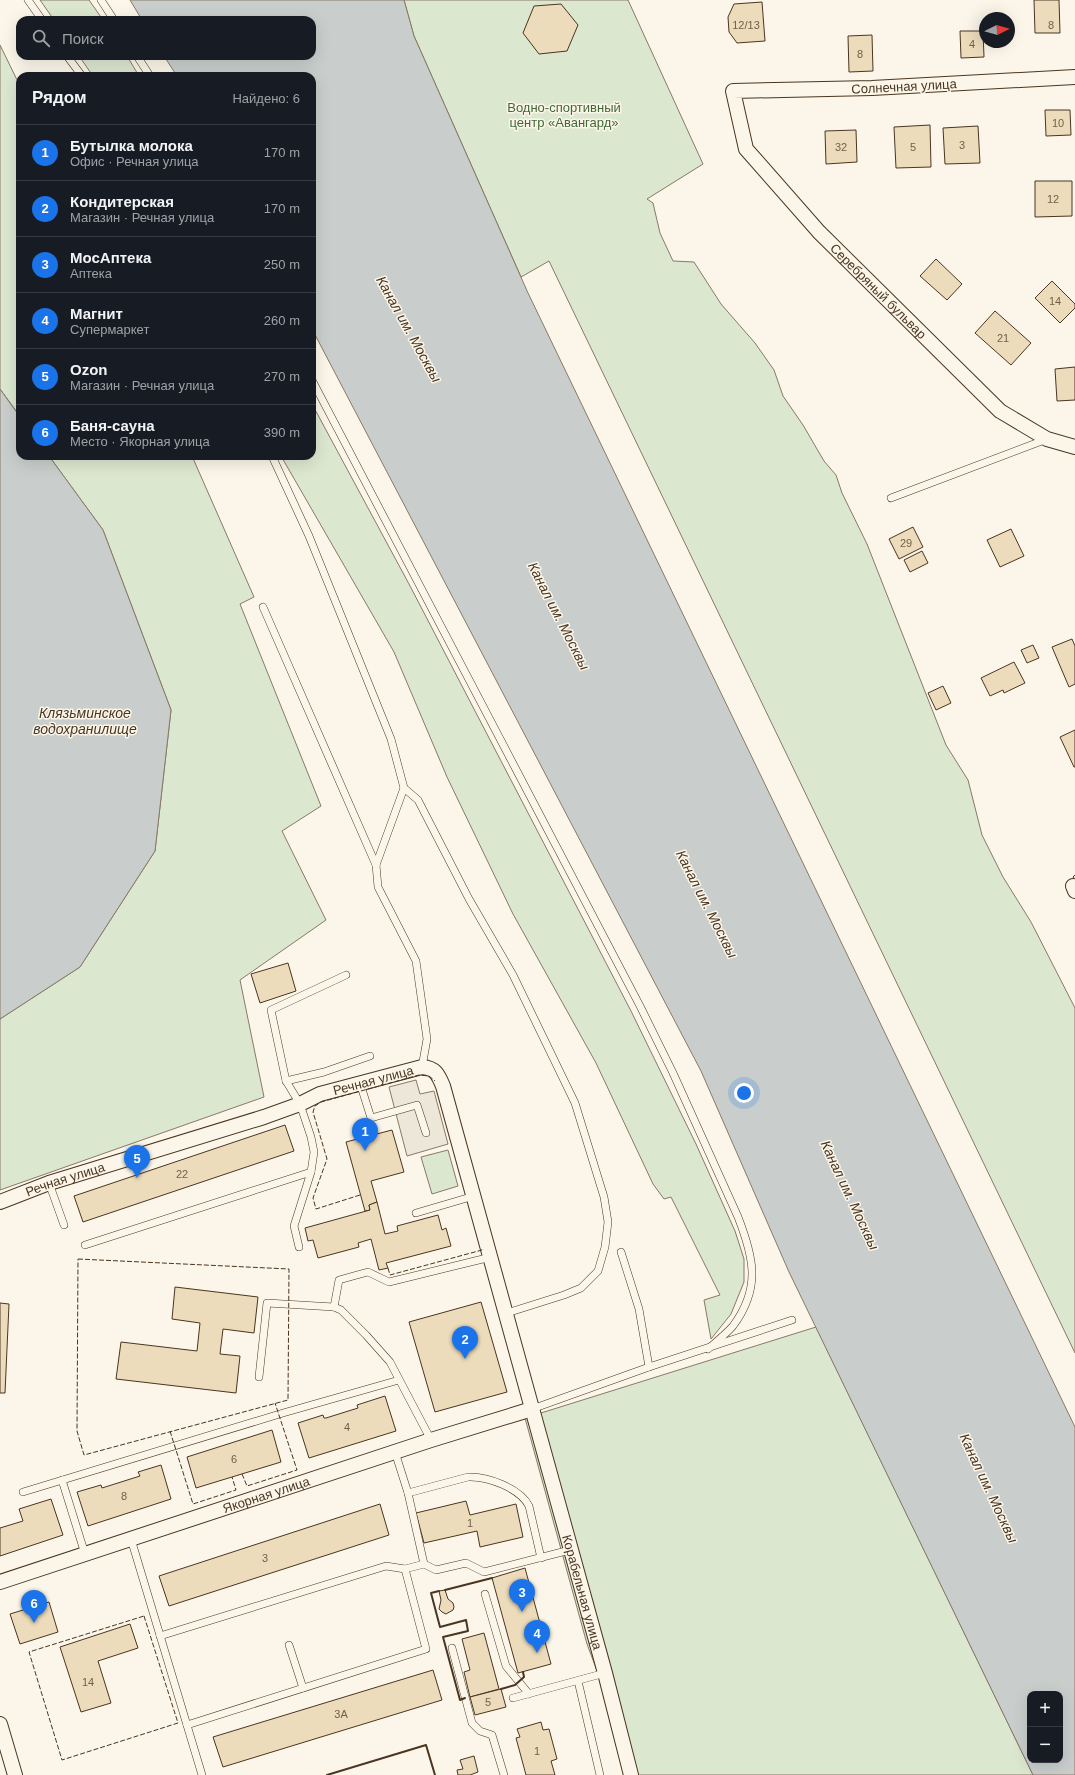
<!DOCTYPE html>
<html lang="ru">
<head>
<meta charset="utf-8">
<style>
	:root { --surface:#171b24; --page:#20242c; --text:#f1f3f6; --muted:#9ea1a6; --line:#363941; --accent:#1a73e8 }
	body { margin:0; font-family:Helvetica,sans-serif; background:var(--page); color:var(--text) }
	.controls { position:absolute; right:12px; bottom:12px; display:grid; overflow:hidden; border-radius:8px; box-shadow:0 4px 16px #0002 }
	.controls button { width:36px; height:36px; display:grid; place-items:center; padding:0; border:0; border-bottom:1px solid var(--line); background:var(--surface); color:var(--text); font:20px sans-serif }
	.compass { position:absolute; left:979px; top:12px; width:36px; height:36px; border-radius:50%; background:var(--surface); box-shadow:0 4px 16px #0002; rotate:85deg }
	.you { position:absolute; left:744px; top:1093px; width:14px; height:14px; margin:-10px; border:3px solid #fff; border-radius:50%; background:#1a73e8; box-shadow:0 0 0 6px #1a73e833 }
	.badge { display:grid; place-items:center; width:26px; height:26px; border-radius:50%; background:var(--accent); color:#fff; font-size:13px; font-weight:700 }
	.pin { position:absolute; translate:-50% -33px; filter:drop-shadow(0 1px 2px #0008) }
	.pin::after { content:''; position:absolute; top:21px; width:14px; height:12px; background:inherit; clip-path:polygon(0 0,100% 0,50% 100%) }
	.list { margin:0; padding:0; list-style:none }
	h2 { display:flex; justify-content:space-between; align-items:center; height:52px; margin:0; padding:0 16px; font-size:17px }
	h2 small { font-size:13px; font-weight:400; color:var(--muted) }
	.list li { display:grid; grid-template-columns:26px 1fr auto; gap:12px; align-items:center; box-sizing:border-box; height:56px; padding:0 16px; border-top:1px solid var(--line) }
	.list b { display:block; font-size:15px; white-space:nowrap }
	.list p { margin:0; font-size:13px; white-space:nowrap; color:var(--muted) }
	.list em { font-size:13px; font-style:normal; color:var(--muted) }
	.icon { flex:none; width:22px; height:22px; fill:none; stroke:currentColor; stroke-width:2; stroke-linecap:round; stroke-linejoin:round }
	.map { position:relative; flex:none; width:1075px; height:1775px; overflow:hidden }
	.search { position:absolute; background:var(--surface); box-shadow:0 4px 16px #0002; left:16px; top:16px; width:300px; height:44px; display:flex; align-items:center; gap:10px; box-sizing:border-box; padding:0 14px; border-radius:12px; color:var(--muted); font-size:15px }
	.panel { position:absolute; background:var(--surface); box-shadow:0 4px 16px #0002; left:16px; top:72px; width:300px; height:388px; border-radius:12px }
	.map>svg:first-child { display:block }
</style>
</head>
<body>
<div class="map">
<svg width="1075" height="1775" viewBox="0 0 1075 1775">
	<rect width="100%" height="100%" fill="#fbf6e9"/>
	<g fill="#dce7d0" stroke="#887966">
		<path d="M40 0H89L103 20H54Z"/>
		<path d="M404 0H628L703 164 647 199 653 203 660 233 673 261 694 262 721 304 755 343 774 370 783 396 803 425 824 461 836 475 842 493 867 544 946 745 968 780 982 835 1003 877 1031 922 1075 1008V1353L549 261 521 277 414 36Z"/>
		<path d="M0 45 20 86V416L0 389Z"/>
		<path d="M79 56H127L139 76H93Z"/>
		<path d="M312 404 409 584 631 1011 696 1144 735 1231 744 1259V1282L731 1314 711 1339 704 1300 720 1295 671 1197 664 1199 653 1184 596 1063 513 914 447 777 394 652 281 456H312Z"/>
		<path d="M49 456H192L254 597 240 604 321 806 282 831 326 920 240 980 264 1097 0 1190V1019L80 967 155 851 171 710 103 530Z"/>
		<path d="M448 1150 458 1186 432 1194 421 1157Z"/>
		<path d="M816 1327 1033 1775H636L587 1644 525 1418Z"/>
	</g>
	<path fill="#ede7d9" stroke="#887966" d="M416 1080 420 1094 434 1091 448 1144 407 1156 389 1087Z"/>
	<g fill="#c9cecd" stroke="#887966" fill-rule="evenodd">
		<path d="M130 0H404L414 36 528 293 1075 1427V1775H1033L789 1272 701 1071 312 329V76H177L164 56H312V20H142ZM1030 1694H1060V1760H1030Z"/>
		<path d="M0 389 20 417V456H49L103 530 171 710 155 851 80 967 0 1019Z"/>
	</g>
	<g fill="#ecdcbc" stroke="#4a3520">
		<path d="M1034 0H1059L1060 33H1035Z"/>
		<path d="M762 2 765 41 737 43 729 32 728 17 734 4Z"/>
		<path d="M561 4 578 25 567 51 539 54 523 33 534 6Z"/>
		<path d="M960 31H983L984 57 961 58Z"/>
		<path d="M872 35 873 71 849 72 848 36Z"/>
		<path d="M1045 110H1070L1071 135 1046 136Z"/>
		<path d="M930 125 931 167 896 168 894 127Z"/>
		<path d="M978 126 980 163 945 164 943 128Z"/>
		<path d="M856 130 857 162 826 164 825 131Z"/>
		<path d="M1035 181H1072V216L1035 217Z"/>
		<path d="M936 259 962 284 947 300 920 276Z"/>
		<path d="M1052 281 1075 304V308L1060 323 1035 298Z"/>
		<path d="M995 311 1031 343 1011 365 975 333Z"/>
		<path d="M1075 367V400L1057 401 1055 369Z"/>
		<path d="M913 527 923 547 899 559 889 539Z"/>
		<path d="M1011 529 1024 556 1000 567 987 540Z"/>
		<path d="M922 551 928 563 910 572 904 560Z"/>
		<path d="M1072 639 1075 646V684L1069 687 1052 647Z"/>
		<path d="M1033 645 1039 658 1027 663 1021 650Z"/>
		<path d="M1014 662 1025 683 1004 693 1003 690 990 696 981 678Z"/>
		<path d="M943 686 951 703 936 710 928 693Z"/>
		<path d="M1075 730V767H1074L1060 737Z"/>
		<path d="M288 963 296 991 260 1003 251 974Z"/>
		<path d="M285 1125 294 1151 83 1222 74 1196Z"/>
		<path d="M392 1130 404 1172 371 1181 377 1202 369 1205 370 1210 365 1211 346 1142Z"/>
		<path d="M377 1202 385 1234 398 1231 397 1226 438 1215 442 1230 446 1228 451 1246 386 1263 388 1268 379 1270 371 1239 358 1243 359 1247 318 1258 313 1240 308 1241 305 1228 370 1210 369 1205Z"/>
		<path d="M175 1287 258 1297 254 1333 223 1329 220 1354 240 1356 236 1393 116 1379 121 1342 197 1351 200 1323 172 1319Z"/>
		<path d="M481 1302 507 1392 435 1412 409 1322Z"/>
		<path d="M0 1303 9 1304 5 1393H0Z"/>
		<path d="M385 1396 396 1431 309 1458 298 1423 323 1415 324 1418H326L358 1408 357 1405Z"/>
		<path d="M272 1430 281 1462 196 1488 187 1457Z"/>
		<path d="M161 1465 171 1499 88 1526 77 1492 101 1485 102 1488 140 1476 138 1472Z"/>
		<path d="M51 1499 63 1535 0 1556V1528L23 1521 19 1509Z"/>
		<path d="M466 1501 470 1515 516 1504 523 1537 480 1547 477 1531 424 1543 416 1513Z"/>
		<path d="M380 1504 389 1535 169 1606 159 1576Z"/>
		<path d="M525 1568 551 1664 518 1673 492 1578Z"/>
		<path d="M445 1590 448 1599 453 1603 454 1607 453 1610 446 1614 442 1612 439 1609 441 1600 439 1591Z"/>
		<path d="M49 1602 58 1632 20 1644 10 1614Z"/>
		<path d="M130 1624 138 1648 98 1661 111 1703 81 1712 60 1647Z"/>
		<path d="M484 1633 499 1689 470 1697 464 1672 470 1670 462 1639Z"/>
		<path d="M433 1670 442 1700 223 1767 213 1737Z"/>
		<path d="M501 1689 506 1707 475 1715 470 1697Z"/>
		<path d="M541 1722 543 1730 549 1729 557 1759 551 1761 555 1775H526L516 1738 520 1737 517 1729Z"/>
		<path d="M474 1756 478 1772 470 1775H458L457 1770 463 1769 460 1760Z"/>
	</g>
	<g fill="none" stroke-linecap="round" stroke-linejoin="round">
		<defs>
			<g id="lane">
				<path d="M28 0 42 20"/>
				<path d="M101 0 114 20"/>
				<path d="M67 56 82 76"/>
				<path d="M137 56 150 76"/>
				<path d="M312 380 640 1006 673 1073 738 1217C754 1258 761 1288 733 1326 726 1334 716 1342 708 1349"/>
				<path d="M272 456 309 536 391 739 404 788 418 800 469 899 513 975 575 1103 604 1197 608 1222 605 1247 598 1271 581 1288 564 1295 507 1313"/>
				<path d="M891 498 1047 439"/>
				<path d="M263 607 376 865"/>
				<path d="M404 788 376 865 378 887 416 961 427 1039 422 1067"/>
				<path d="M286 1081 324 1072 370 1056"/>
				<path d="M360 1083 371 1118 417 1105 426 1133"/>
				<path d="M49 1183 64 1225"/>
				<path d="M416 1213 474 1196"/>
				<path d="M85 1245 311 1172 314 1152 311 1137 300 1104 286 1081 271 1010 346 975"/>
				<path d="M299 1247 294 1226 311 1172"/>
				<path d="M621 1252 639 1309 649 1367"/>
				<path d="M334 1307 339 1280 368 1272 389 1282 491 1257"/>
				<path d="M259 1377 267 1303 334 1307 341 1310 366 1335 390 1362 431 1440"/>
				<path d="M532 1409 649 1367 792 1320"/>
				<path d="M395 1452 408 1493 468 1477C487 1476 520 1488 529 1506L541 1558"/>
				<path d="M62 1480 85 1554"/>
				<path d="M23 1492 283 1413 399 1380"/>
				<path d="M408 1493 424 1564"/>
				<path d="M131 1539 202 1775"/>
				<path d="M485 1594 506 1666 529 1694"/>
				<path d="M160 1636 386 1566 405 1569"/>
				<path d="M289 1645 303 1688"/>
				<path d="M452 1648 472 1723 480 1731 492 1735 504 1775"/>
				<path d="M578 1681 600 1775"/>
				<path d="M513 1698 605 1673"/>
				<path d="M187 1725 426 1649 405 1569 424 1564 436 1570 466 1563 484 1572 570 1550"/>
			</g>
			<g id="street">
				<path id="s1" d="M1075 77 872 88 733 91 746 149 819 232 1000 411 1047 439 1075 447"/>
				<path d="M1073 886 1075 891"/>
				<path id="s2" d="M0 1202 49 1183 264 1117 300 1104 320 1094 422 1067C435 1068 438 1074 443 1086L605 1673 631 1775"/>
				<path id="s3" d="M0 1582 431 1440 532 1409"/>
				<path d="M0 1724 15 1775"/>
			</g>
		</defs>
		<use href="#lane" stroke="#4a3520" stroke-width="8"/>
		<use href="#street" stroke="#4a3520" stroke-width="16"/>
		<use href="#lane" stroke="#fbf6e9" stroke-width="7"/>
		<use href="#street" stroke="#fbf6e9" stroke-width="14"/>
		<g stroke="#4a3520" stroke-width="1" stroke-dasharray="5 2" stroke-linecap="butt">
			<path d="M1075 875 1073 877 1075 880"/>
			<path d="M360 1195 316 1209 313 1198 327 1159 313 1112 315 1106 321 1102 419 1075 429 1076 435 1081"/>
			<path d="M78 1259 289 1269 288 1400 84 1455 77 1431Z"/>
			<path d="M388 1268 390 1275 482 1250V1248"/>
			<path d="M170 1431 193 1504 236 1490 232 1477"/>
			<path d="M242 1474 247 1486 297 1470 275 1403"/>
			<path d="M144 1616 178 1723 62 1760 29 1652Z"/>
		</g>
		<g stroke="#4a3520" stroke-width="2">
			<path d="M445 1590 492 1578"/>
			<path d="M439 1591 431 1593 440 1627 466 1620 468 1631 443 1637 460 1700 465 1698"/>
			<path d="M501 1689 515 1685 524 1677 523 1672"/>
			<path d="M327 1775 426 1745 435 1775"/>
		</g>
	</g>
	<g text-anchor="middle" stroke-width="3" stroke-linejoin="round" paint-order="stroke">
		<g font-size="11" fill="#725f47">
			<text x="746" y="29">12/13</text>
			<text x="1051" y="29">8</text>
			<text x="972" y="48">4</text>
			<text x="860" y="58">8</text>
			<text x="1058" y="127">10</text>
			<text x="962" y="149">3</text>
			<text x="841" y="151">32</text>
			<text x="913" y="151">5</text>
			<text x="1053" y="203">12</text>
			<text x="1055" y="305">14</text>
			<text x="1003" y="342">21</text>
			<text x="906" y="547">29</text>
			<text x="182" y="1178">22</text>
			<text x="347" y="1431">4</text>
			<text x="234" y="1463">6</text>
			<text x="124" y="1500">8</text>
			<text x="470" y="1527">1</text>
			<text x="265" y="1562">3</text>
			<text x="88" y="1686">14</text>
			<text x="488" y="1706">5</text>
			<text x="341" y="1718">3А</text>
			<text x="537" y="1755">1</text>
		</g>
		<g font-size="13" fill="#4a3520" stroke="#fbf6e9">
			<text transform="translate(904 86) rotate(-3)" y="5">Солнечная улица</text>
			<text dy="5" stroke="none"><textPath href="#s1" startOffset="596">Серебряный бульвар</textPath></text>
			<text dy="5" stroke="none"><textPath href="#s2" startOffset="393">Речная улица</textPath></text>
			<text dy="5" stroke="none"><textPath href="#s2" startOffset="69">Речная улица</textPath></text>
			<text dy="5" stroke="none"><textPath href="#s3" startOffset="280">Якорная улица</textPath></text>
			<text dy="5" stroke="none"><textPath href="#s2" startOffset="999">Корабельная улица</textPath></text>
		</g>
		<g font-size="13" fill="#436837" stroke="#fbf6e9">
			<text x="564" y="112">Водно-спортивный<tspan x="564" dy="15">центр «Авангард»</tspan></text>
		</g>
		<g font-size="14" font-style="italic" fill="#4a3520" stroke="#fbf6e9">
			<text transform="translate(409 329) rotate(61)" y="5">Канал им. Москвы</text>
			<text transform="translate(559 616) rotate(63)" y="5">Канал им. Москвы</text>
			<text x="85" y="718">Клязьминское<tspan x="85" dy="16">водохранилище</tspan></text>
			<text transform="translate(707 904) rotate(63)" y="5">Канал им. Москвы</text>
			<text transform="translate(850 1195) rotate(65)" y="5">Канал им. Москвы</text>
			<text transform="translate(989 1488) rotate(65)" y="5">Канал им. Москвы</text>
		</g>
	</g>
</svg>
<div class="controls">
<button>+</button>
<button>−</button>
</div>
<svg class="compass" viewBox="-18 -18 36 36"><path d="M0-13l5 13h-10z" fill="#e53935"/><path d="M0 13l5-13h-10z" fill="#9ea1a6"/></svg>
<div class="you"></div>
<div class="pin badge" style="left:365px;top:1151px">1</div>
<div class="pin badge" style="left:465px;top:1359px">2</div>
<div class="pin badge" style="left:522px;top:1612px">3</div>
<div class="pin badge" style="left:537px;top:1653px">4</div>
<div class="pin badge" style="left:137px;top:1178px">5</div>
<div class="pin badge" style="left:34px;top:1623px">6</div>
<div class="search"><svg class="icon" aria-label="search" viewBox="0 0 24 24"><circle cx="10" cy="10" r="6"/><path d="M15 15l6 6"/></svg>Поиск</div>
<section class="panel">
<h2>Рядом<small>Найдено: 6</small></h2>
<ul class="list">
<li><span class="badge">1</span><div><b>Бутылка молока</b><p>Офис · Речная улица</p></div><em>170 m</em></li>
<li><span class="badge">2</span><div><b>Кондитерская</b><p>Магазин · Речная улица</p></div><em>170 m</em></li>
<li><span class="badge">3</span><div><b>МосАптека</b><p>Аптека</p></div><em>250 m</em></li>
<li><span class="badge">4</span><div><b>Магнит</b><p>Супермаркет</p></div><em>260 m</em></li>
<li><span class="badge">5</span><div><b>Ozon</b><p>Магазин · Речная улица</p></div><em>270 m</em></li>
<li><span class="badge">6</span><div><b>Баня-сауна</b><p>Место · Якорная улица</p></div><em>390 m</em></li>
</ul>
</section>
</div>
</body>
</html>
